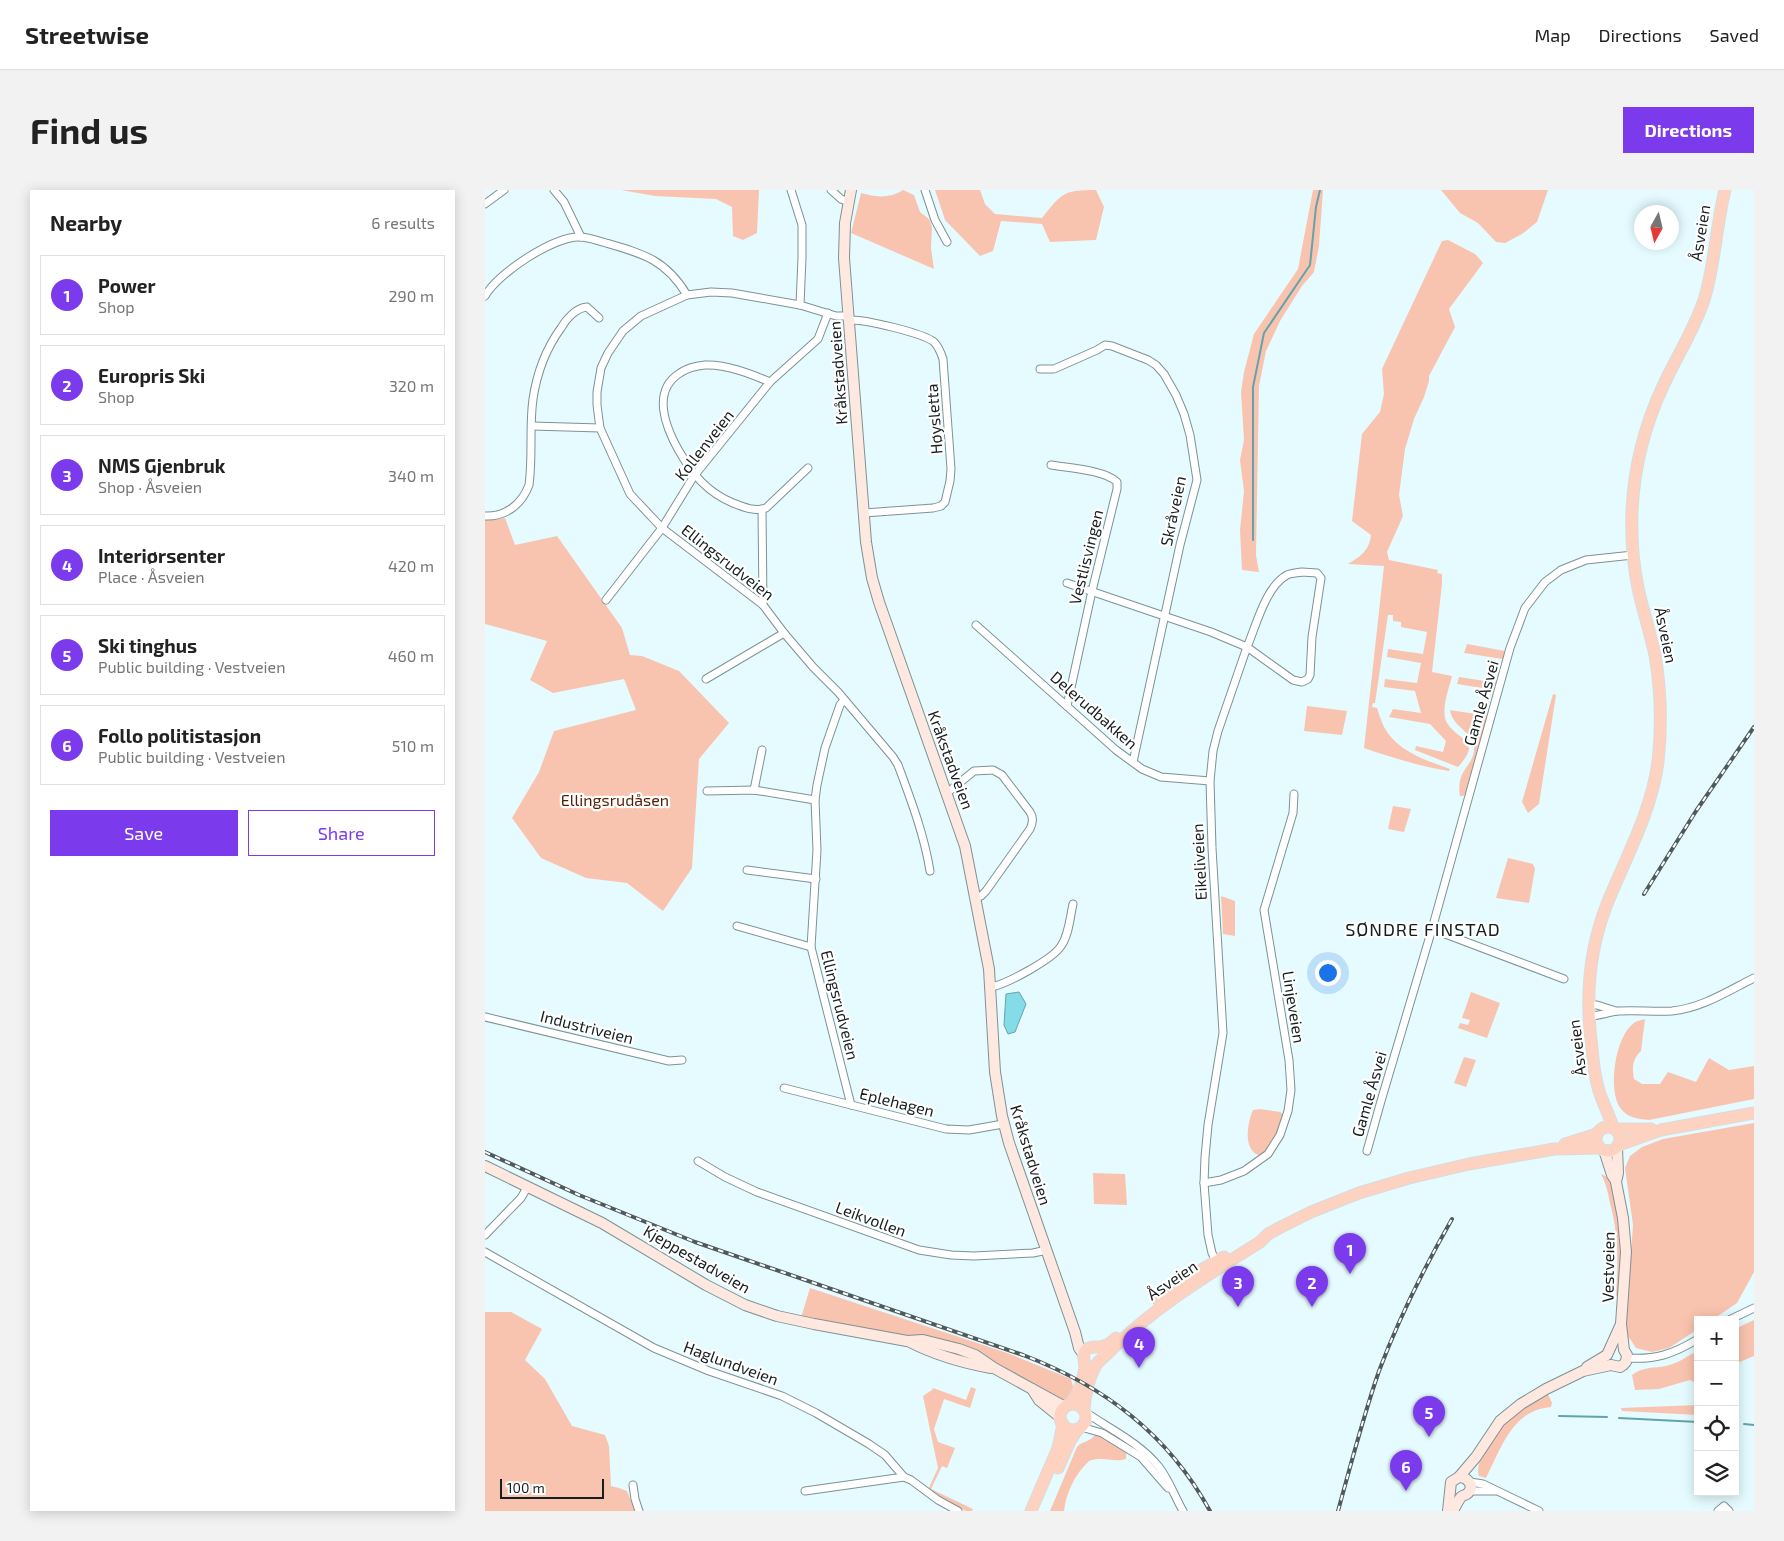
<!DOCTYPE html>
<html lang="en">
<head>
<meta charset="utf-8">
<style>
	:root { --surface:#fff; --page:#f2f2f2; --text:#222; --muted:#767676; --line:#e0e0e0; --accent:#7c3aed }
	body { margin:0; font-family:"Exo 2",sans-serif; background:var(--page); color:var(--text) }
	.controls { position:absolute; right:15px; bottom:15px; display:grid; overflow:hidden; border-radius:0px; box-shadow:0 2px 12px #0003 }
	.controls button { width:45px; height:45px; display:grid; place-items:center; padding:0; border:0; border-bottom:1px solid var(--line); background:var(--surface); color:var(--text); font:25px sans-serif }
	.compass { position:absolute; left:1149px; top:15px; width:45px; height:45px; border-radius:50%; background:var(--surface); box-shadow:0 2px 12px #0003; rotate:188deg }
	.scale { position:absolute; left:15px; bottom:12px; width:104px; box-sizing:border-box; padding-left:5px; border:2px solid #161e1f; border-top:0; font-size:14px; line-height:18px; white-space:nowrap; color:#161e1f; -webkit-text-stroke:4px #fff; paint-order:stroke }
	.you { position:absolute; left:842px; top:782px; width:18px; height:18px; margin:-12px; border:4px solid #fff; border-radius:50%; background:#1a73e8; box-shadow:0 0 0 8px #1a73e833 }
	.badge { display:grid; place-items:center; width:32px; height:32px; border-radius:50%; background:var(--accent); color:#fff; font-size:16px; font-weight:700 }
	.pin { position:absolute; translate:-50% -41px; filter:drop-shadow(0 1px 2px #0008) }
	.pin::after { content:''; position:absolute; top:26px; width:18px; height:15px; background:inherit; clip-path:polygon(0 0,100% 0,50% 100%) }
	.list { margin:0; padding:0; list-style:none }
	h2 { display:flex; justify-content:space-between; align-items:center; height:65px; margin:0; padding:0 20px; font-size:21px }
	h2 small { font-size:16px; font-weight:400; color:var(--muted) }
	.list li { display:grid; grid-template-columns:32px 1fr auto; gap:15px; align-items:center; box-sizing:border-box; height:80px; margin:0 10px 10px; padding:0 10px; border:1px solid var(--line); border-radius:0px }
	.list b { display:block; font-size:19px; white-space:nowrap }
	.list p { margin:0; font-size:16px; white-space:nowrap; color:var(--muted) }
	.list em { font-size:16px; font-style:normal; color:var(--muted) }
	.actions { display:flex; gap:10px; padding:15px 20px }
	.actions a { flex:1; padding:11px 0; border:1px solid var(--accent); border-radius:0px; text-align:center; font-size:18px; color:var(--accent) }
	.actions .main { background:var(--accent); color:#fff }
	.icon { flex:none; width:28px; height:28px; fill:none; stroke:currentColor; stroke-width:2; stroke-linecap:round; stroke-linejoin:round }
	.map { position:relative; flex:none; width:1269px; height:1321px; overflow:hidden; border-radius:0px }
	header { display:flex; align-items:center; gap:30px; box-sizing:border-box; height:70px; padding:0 25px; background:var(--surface); border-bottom:1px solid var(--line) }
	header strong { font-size:24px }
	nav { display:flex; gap:28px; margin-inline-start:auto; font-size:18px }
	.intro { display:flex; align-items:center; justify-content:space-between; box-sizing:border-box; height:120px; padding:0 30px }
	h1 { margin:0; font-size:35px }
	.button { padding:12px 22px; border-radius:0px; background:var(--accent); color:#fff; font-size:18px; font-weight:700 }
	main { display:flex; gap:30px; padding:0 30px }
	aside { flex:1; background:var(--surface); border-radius:0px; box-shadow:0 2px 12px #0003 }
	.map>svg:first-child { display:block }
</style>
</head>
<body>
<header>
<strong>Streetwise</strong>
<nav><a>Map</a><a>Directions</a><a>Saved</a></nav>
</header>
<div class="intro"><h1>Find us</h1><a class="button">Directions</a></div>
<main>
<aside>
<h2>Nearby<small>6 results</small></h2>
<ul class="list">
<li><span class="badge">1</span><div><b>Power</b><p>Shop</p></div><em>290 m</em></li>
<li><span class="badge">2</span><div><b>Europris Ski</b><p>Shop</p></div><em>320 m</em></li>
<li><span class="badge">3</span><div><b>NMS Gjenbruk</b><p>Shop · Åsveien</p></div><em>340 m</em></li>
<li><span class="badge">4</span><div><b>Interiørsenter</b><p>Place · Åsveien</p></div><em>420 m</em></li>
<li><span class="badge">5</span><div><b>Ski tinghus</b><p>Public building · Vestveien</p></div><em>460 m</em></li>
<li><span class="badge">6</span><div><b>Follo politistasjon</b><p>Public building · Vestveien</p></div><em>510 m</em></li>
</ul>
<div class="actions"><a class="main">Save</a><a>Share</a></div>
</aside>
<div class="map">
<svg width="1269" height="1321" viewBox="0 0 1269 1321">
	<rect width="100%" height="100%" fill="#e5fbff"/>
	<g fill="#f9c4af">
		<path d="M136 0H274L272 43 258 50 248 46 247 17 231 9 170 6Z"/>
		<path d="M418 0 429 5 435 22 444 29 447 37 446 58 449 79 366 43 376 3C391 7 404 9 418 0Z"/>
		<path d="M450 0H495L500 14 510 24 557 28C577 3 578 0 611 0L619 17 611 50 565 52 557 34 516 31 508 61 495 66 460 30Z"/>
		<path d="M828 0H838L834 56 829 82 817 96 795 131 781 161 774 196 771 365 774 382 757 380 755 340 759 301 755 270 759 250 756 202 759 182 769 144 813 79Z"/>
		<path d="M956 0H1063L1052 32 1037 44 1020 53 1011 52 993 33 975 23Z"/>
		<path d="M963 50 990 64 998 73 964 119 970 137 944 186V191L939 207 929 229 920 259 914 305 918 326 902 362 904 370 953 380 952 383 957 384V394L947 482 967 486C964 499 955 521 962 533 974 552 998 549 973 577L930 560 931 556 958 562 961 551 945 534 904 527 908 519 936 523 930 501 899 497 900 489 932 493 936 473 902 467 903 459 938 464 942 442 916 437V432L908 431V425H903L890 513H888L887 517 892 518C894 524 896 531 899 537 912 561 940 570 965 579L964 581C937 577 905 567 879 558L899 376 863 374C876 366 884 361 886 345L867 331 877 244 895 222 899 204 897 179 957 51Z"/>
		<path d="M20 328 30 355 72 346 137 438 145 465 157 466 194 481 244 533 214 569 207 678 178 721 142 693 101 688 56 668 27 628 54 582 69 541 151 520 139 489 68 503 45 490 62 451 0 434V330Z"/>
		<path d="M982 454 1020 461 1018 469 979 463Z"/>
		<path d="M974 487 1013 493 1010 500 972 494Z"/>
		<path d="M1068 504 1071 505 1054 614 1043 623 1037 612Z"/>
		<path d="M822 516 862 521 857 545 819 541Z"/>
		<path d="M965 520 1003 526 980 604 978 606H975C970 580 990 575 989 558 988 541 967 537 965 520Z"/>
		<path d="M908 616 926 619 919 642 903 639Z"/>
		<path d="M1023 668 1048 674 1050 679 1044 713 1011 708Z"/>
		<path d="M736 706 750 711V746L738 744Z"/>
		<path d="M986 802 1015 813 1002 848 973 838 975 833 983 835 985 830 977 828Z"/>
		<path d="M1160 829 1156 861C1147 869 1147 878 1149 889L1157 894H1175L1183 882 1211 892 1224 868 1244 880 1269 876V909L1164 930C1154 929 1143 928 1136 919 1122 901 1130 846 1149 833 1151 831 1157 830 1160 829Z"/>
		<path d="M979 867 991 870 981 897 969 893Z"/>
		<path d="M775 919 795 922 798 924V927L790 949 777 966C757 963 762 933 768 920Z"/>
		<path d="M1269 933V1082L1252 1113 1227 1130H1213V1139L1184 1158 1167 1162 1151 1158 1143 1146 1141 1132 1148 1035 1140 978 1145 966 1157 957 1178 949Z"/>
		<path d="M608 983 640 984 642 1015 609 1014Z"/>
		<path d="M1116 984 1124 988C1131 1011 1137 1036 1137 1061 1138 1075 1135 1089 1134 1103L1131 1106C1133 1071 1134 1047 1125 1013 1123 1003 1121 993 1116 984Z"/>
		<path d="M325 1098 471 1146 525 1164 586 1189 588 1196H590L582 1210 574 1214 490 1165 315 1131Z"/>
		<path d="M0 1122H26L57 1139 40 1170 60 1189 87 1236 120 1245 124 1256 126 1296 134 1298 142 1301 150 1321H0Z"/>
		<path d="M1269 1130V1166L1250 1174V1139Z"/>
		<path d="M1213 1160V1194L1205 1190 1174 1199 1150 1200 1147 1185C1156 1177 1170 1178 1181 1176 1193 1173 1202 1167 1213 1160Z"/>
		<path d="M486 1197 491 1199 485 1218 459 1209 449 1239 453 1252 470 1258 462 1278 457 1276 446 1299 488 1319 487 1321H481L442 1302 453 1278 438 1206 447 1200 448 1198 481 1210Z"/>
		<path d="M1062 1202 1067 1213 1066 1217C1027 1220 1016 1259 1001 1288L994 1286C986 1268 1027 1224 1042 1214 1048 1210 1055 1206 1062 1202Z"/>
		<path d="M1213 1215V1225L1137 1221 1136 1218Z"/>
		<path d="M610 1245 616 1247 641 1262V1269C629 1273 617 1266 604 1271 590 1284 581 1303 579 1321H565L592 1257C597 1251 605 1252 610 1245Z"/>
	</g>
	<path fill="#84dce9" stroke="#63a3ac" d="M534 802 541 814 530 842 523 844 519 835 521 804Z"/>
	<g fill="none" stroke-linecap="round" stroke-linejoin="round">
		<g stroke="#63a3ac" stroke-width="2">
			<path d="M768 350V197L779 143 825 75 831 17 835 0"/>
			<path d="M1074 1226 1122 1227"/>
			<path d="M1134 1228 1213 1232"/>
			<path d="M1250 1234H1253"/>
			<path d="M1259 1234 1269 1235"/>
		</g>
		<defs>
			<g id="street">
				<path d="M69 0 79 12 96 47"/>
				<path d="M306 0 317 35V68L315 115"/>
				<path d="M346 0 356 9 364 12"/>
				<path d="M440 0 450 30 462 52"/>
				<path d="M0 14 19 0"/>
				<path d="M0 106C13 83 69 46 95 47 103 47 113 51 121 53 159 64 181 70 202 105"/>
				<path d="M364 126H351L315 115 247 103 226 102 202 105 156 126 138 141 123 163 116 178 112 202V215L115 238 145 304 177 338 278 415 299 443 328 477 353 502 408 567 413 575C426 610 439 644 445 681"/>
				<path d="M364 130C379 129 438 143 449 152 454 157 456 163 458 169L466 279 465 291 460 312 456 316 448 318 379 323"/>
				<path d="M555 179H569L612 160 620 155 627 156 663 170 671 175 679 184 691 205 699 224 705 245 712 290 695 355 648 572"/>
				<path d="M285 192C266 184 241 174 220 175 210 176 202 178 195 183 166 201 181 238 194 261 208 285 222 302 248 313 258 317 270 322 281 318L323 278"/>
				<path d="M47 236 115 238"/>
				<path d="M566 275C584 278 619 280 632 292V299L607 401 582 516"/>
				<path d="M277 319 278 415"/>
				<path d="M0 326C21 327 37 314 44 295 48 266 44 237 48 209 52 182 60 160 76 138 81 129 91 118 102 117L114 128"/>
				<path d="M817 382 832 383 836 388 827 447 825 485 823 489 817 492 808 490 762 457C771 436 781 396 802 385 806 383 812 383 817 382Z"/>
				<path d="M582 393 726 442 762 457 733 541 728 561 725 591 727 658 738 843 723 935 720 967 719 993 723 1045 727 1063 732 1073"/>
				<path d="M121 410 177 338 209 286 285 192 333 149 343 123"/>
				<path d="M491 435 631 560 657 579 676 587 725 591"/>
				<path d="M221 489 299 443"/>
				<path d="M359 510 355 515 340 558 332 595 330 610 332 660 326 757 366 915"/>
				<path d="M269 600 277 560"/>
				<path d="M222 601 269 600 330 610"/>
				<path d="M462 603 489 581 508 580 517 585 545 622C549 628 548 633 545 639L501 701 496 706 491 707"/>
				<path d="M262 680 331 689"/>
				<path d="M252 736 326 757"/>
				<path d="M947 739 1079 789"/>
				<path d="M506 797C522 794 568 769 576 756 584 745 585 727 588 714"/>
				<path d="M1103 815H1112L1131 821"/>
				<path d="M1104 826C1114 826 1123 822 1134 821 1152 820 1170 822 1187 821 1217 818 1243 801 1269 788"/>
				<path d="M0 827 184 871 197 870"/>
				<path d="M299 898 461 939 484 940 518 934"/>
				<path d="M882 961 896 911 947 739 1025 458 1040 418 1060 392 1076 380 1101 370 1148 365"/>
				<path d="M213 971 240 987 272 1002 434 1060 466 1065 489 1066 548 1063 562 1060"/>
				<path d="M719 993 736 990 759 981 783 964 795 945 803 921 806 900 804 870 779 720 808 623 809 604"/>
				<path d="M0 1045 36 1008 43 996"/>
				<path d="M0 1062 169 1158 224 1181 297 1206 331 1223 384 1254 400 1265 419 1287 426 1290 453 1310 473 1321"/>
				<path d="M1244 1130 1269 1118"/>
				<path d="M1142 1168C1171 1170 1188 1164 1213 1149"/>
				<path d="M600 1222C625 1239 655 1253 674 1277 684 1290 690 1307 698 1321"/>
				<path d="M596 1237 617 1243 656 1267 683 1298"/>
				<path d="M985 1292 998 1294 1054 1321"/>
				<path d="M148 1295 150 1309 154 1321"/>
				<path d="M320 1301 419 1287"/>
				<path d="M984 1301H1011"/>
				<path d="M1233 1321 1239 1316 1244 1321"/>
			</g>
			<g id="secondary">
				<path d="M366 0 360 33 359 68 381 352 387 388 394 412 480 656 504 779 510 882 517 926 524 953 590 1142 594 1158 599 1165"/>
				<path d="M1119 960 1127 985 1131 991"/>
				<path d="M0 976 117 1033 221 1095 260 1115 292 1126 329 1134 422 1151 438 1150 474 1159 490 1165 509 1178 580 1217"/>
				<path d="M423 1151C448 1164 478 1173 506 1178"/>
				<path d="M1102 1177 1122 1165 1136 1134 1141 1062 1138 1028 1131 992 1133 983 1132 958"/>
				<path d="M547 1199 554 1210 575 1227"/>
				<path d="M963 1321 966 1292 974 1287 991 1267 1015 1231 1036 1214 1061 1199 1098 1181 1126 1175 1135 1177 1138 1175 1141 1172 1142 1165 1139 1160 1136 1134"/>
				<path d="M968 1321C970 1317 973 1311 976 1307 980 1304 980 1306 983 1303 990 1295 982 1287 974 1287"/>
			</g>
			<g id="primary">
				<circle cx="1123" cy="949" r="12"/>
				<path d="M1128 937C1124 925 1118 913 1114 901 1110 887 1108 872 1107 858 1100 808 1104 760 1122 714 1141 667 1166 623 1173 572 1177 536 1176 500 1170 465 1165 442 1158 421 1153 398 1148 373 1146 347 1147 321 1149 277 1160 234 1179 194 1192 166 1209 140 1219 110 1230 75 1231 36 1240 0"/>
				<path d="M1131 939H1166"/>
				<path d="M1080 954 1112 944"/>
				<path d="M1134 955 1176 940 1269 923"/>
				<path d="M673 1110 711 1083 739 1067"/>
				<circle cx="588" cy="1227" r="13"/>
				<path d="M584 1215C593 1205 598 1191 600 1178 600 1172 596 1163 602 1159 606 1156 613 1158 618 1156 623 1155 628 1151 631 1148"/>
				<path d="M599 1219C600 1206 604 1187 611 1175 615 1169 622 1165 627 1159 671 1116 723 1085 775 1052L783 1044 794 1038 826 1022 874 1003 924 988 984 974 1069 959 1114 958"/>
				<path d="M573 1278 585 1251 593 1239"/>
				<path d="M546 1321 573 1258 578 1234"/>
			</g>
		</defs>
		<use href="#street" stroke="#7d9295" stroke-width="9"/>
		<use href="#secondary" stroke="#7d9295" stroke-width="12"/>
		<use href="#primary" stroke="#dadbdb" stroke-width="13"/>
		<use href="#street" stroke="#fff" stroke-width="7"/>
		<use href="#secondary" stroke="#fee8e0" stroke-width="10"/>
		<use href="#primary" stroke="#fdd2c1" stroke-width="11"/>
		<defs>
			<g id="rail">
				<path d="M1159 704 1211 621 1269 537"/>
				<path d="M0 962 94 1005 210 1052 538 1165C619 1196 683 1244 725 1321"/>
				<path d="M853 1321C866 1274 878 1227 894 1181 914 1128 939 1078 967 1029"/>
			</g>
		</defs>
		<use href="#rail" stroke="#4e5a5c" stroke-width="4"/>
		<use href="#rail" stroke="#fff" stroke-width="2" stroke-dasharray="5.5" stroke-linecap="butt"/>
	</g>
	<g text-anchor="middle" stroke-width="4.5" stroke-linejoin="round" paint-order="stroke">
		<g font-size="16" fill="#161e1f" stroke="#fff">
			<text transform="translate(1215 43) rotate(-81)" y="6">Åsveien</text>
			<text transform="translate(353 183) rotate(-94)" y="6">Kråkstadveien</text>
			<text transform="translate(449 229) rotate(-94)" y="6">Høysletta</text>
			<text transform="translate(219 255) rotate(-52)" y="6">Kollenveien</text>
			<text transform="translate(688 321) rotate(-78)" y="6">Skråveien</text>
			<text transform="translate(601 367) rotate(-76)" y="6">Vestlisvingen</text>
			<text transform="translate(243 372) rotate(38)" y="6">Ellingsrudveien</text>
			<text transform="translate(1181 445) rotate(78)" y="6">Åsveien</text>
			<text transform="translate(996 513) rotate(-74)" y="6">Gamle Åsvei</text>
			<text transform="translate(609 520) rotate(41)" y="6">Delerudbakken</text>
			<text transform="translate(466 570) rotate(70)" y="6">Kråkstadveien</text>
			<text transform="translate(714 672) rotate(-93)" y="6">Eikeliveien</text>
			<text transform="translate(355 815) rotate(76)" y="6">Ellingsrudveien</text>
			<text transform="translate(809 817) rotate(81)" y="6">Linjeveien</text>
			<text transform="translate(102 837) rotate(14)" y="6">Industriveien</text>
			<text transform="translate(1092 858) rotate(-97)" y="6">Åsveien</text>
			<text transform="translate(884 904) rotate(-74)" y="6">Gamle Åsvei</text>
			<text transform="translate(412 912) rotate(14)" y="6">Eplehagen</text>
			<text transform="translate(546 965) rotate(73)" y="6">Kråkstadveien</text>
			<text transform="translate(386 1029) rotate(20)" y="6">Leikvollen</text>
			<text transform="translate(212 1069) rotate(30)" y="6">Kjeppestadveien</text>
			<text transform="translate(1123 1077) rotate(-89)" y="6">Vestveien</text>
			<text transform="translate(687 1090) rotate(-34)" y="6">Åsveien</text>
			<text transform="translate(246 1173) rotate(20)" y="6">Haglundveien</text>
		</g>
		<g font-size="16" fill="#561d00" stroke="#fff">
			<text x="130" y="616">Ellingsrudåsen</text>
		</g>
		<g font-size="18" letter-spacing="1" fill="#161e1f" stroke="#fff">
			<text x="938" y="746">SØNDRE FINSTAD</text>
		</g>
	</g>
</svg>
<div class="controls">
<button>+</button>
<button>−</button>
<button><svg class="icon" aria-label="locate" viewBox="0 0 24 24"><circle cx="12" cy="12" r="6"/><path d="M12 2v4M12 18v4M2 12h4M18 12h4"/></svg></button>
<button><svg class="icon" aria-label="layers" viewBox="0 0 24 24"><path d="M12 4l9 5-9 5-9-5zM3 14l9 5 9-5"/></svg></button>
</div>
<svg class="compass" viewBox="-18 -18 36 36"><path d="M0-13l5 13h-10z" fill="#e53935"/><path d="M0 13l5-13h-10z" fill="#767676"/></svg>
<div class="scale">100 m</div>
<div class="you"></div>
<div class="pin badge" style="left:865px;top:1084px">1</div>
<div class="pin badge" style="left:827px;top:1117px">2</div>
<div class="pin badge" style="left:753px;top:1117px">3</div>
<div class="pin badge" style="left:654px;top:1178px">4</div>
<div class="pin badge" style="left:944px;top:1247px">5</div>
<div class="pin badge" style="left:921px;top:1301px">6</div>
</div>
</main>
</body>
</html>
